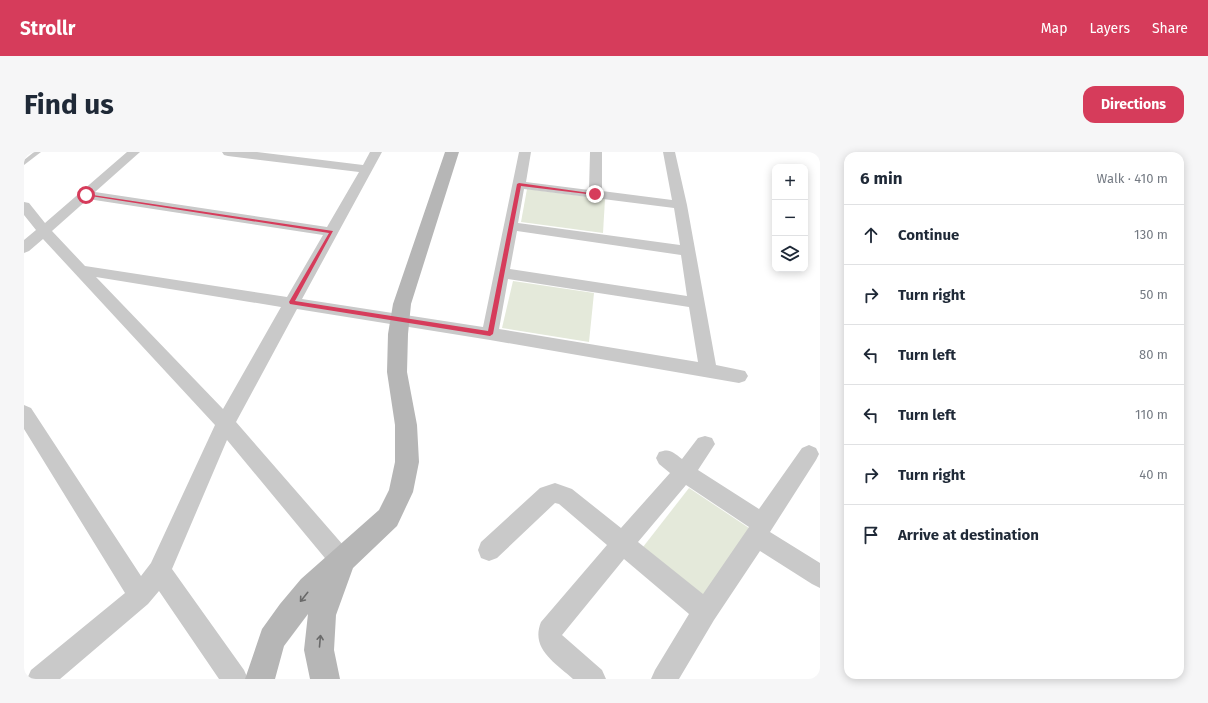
<!DOCTYPE html>
<html lang="en">
<head>
<meta charset="utf-8">
<style>
	:root { --surface:#fff; --page:#f6f6f7; --text:#1f2937; --muted:#747a83; --line:#e0e1e3; --accent:#d63c5b }
	body { margin:0; font-family:"Fira Sans",sans-serif; background:var(--page); color:var(--text) }
	.controls { position:absolute; right:12px; top:12px; display:grid; overflow:hidden; border-radius:8px; box-shadow:0 2px 10px #0003 }
	.controls button { width:36px; height:36px; display:grid; place-items:center; padding:0; border:0; border-bottom:1px solid var(--line); background:var(--surface); color:var(--text); font:20px sans-serif }
	.stop { position:absolute; width:12px; height:12px; margin:-9px; border:3px solid #d63c5b; border-radius:50%; background:#fff }
	.stop.end { background:#d63c5b; border-color:#fff; box-shadow:0 1px 4px #0008 }
	.list { margin:0; padding:0; list-style:none }
	h2 { display:flex; justify-content:space-between; align-items:center; height:52px; margin:0; padding:0 16px; font-size:17px }
	h2 small { font-size:13px; font-weight:400; color:var(--muted) }
	.list li { display:grid; grid-template-columns:26px 1fr auto; gap:12px; align-items:center; box-sizing:border-box; height:60px; padding:0 16px; border-top:1px solid var(--line) }
	.list b { display:block; font-size:15px; white-space:nowrap }
	.list em { font-size:13px; font-style:normal; color:var(--muted) }
	.icon { flex:none; width:22px; height:22px; fill:none; stroke:currentColor; stroke-width:2; stroke-linecap:round; stroke-linejoin:round }
	.map { position:relative; flex:none; width:796px; height:527px; overflow:hidden; border-radius:12px }
	header { display:flex; align-items:center; gap:24px; box-sizing:border-box; height:56px; padding:0 20px; background:var(--accent); color:#fff }
	header strong { font-size:19px }
	nav { display:flex; gap:22px; margin-inline-start:auto; font-size:14px }
	.intro { display:flex; align-items:center; justify-content:space-between; box-sizing:border-box; height:96px; padding:0 24px }
	h1 { margin:0; font-size:28px }
	.button { padding:10px 18px; border-radius:12px; background:var(--accent); color:#fff; font-size:14px; font-weight:700 }
	main { display:flex; gap:24px; padding:0 24px }
	aside { flex:1; background:var(--surface); border-radius:12px; box-shadow:0 2px 10px #0003 }
	.map>svg:first-child { display:block }
</style>
</head>
<body>
<header>
<strong>Strollr</strong>
<nav><a>Map</a><a>Layers</a><a>Share</a></nav>
</header>
<div class="intro"><h1>Find us</h1><a class="button">Directions</a></div>
<main>
<div class="map">
<svg width="796" height="527" viewBox="0 0 796 527">
	<rect width="100%" height="100%" fill="#fff"/>
	<g fill="#e4e9da">
		<path d="M503 37 581 47 579 81 497 70Z"/>
		<path d="M489 129 570 141 565 190 478 176Z"/>
		<path d="M665 336 725 376 679 444 619 395Z"/>
	</g>
	<g fill="none" stroke-linecap="round" stroke-linejoin="round">
		<path fill="#c9c9c9" fill-rule="evenodd" d="M10 0H17L0 13V8Z"/>
		<g fill="#c9c9c9" fill-rule="evenodd">
			<path d="M103 0H116L71 40 303 75 335 20 204 4 200 3 198 0H233L339 13 346 0H358L278 147 459 175 495 0H507L502 30 565 38 566 0H578V39L648 48 639 0H651L663 53 692 213 721 219 724 224 721 229 715 231 466 188 273 157 212 270 326 401 329 409 326 417 318 420 310 417 203 288 148 417 220 518 224 527H195L135 439 124 452 36 527H3L7 518 101 441 0 277V253L7 256 117 424 127 411 191 273 19 87 5 99 0 101V88L12 78 0 63V50L5 51 21 71ZM500 37 650 56 656 93 494 71ZM64 47 299 83 263 145 61 114 28 79ZM493 79 657 103 663 144 486 117ZM72 125 257 155 199 257ZM484 127 665 155 674 210 475 177Z"/>
			<path d="M681 284 688 286 691 292 674 318 735 357 778 296 785 293 792 296 795 302 792 308 746 380 796 411V436L788 432 736 399 690 468 655 527H627L631 518 665 462 600 407 538 483 578 518 582 527H549C532 511 506 497 517 470L583 393 535 352 531 351 473 406 465 409 457 406 454 398 457 390 516 336 531 331 548 337 597 376 646 321 635 312 632 306 635 300C646 296 649 300 658 307L674 286ZM662 333 725 375 679 442 614 390Z"/>
		</g>
		<path fill="#b6b6b6" fill-rule="evenodd" d="M421 0H435L387 152 384 182 383 220 393 273 395 310 389 340 373 374 329 416 312 463 310 498 316 527H286L280 498 284 462 260 494 251 527H221L238 477 256 452 277 427 355 358 365 338 371 310V273L363 220 364 182 369 152Z"/>
	</g>
	<defs><path id="oneway-shaft" d="M-6 0H5M1.5-3L5.5 0L1.5 3" fill="none" stroke-width="1.6" stroke-linecap="round" stroke-linejoin="round"/></defs>
	<g stroke="#6a6a6a">
		<use href="#oneway-shaft" transform="translate(280 445) rotate(129)"/>
		<use href="#oneway-shaft" transform="translate(296 489) rotate(-85)"/>
	</g>
	<path fill="#d63c5b" d="M495 31 573 42 571 43 497 34 469 182 466 184 266 152 265 150 305 81 60 43 62 42 309 79 271 149 464 179 493 32Z"/>
</svg>
<div class="controls">
<button>+</button>
<button>−</button>
<button><svg class="icon" aria-label="layers" viewBox="0 0 24 24"><path d="M12 4l9 5-9 5-9-5zM3 14l9 5 9-5"/></svg></button>
</div>
<div class="stop" style="left:62px;top:43px"></div>
<div class="stop end" style="left:571px;top:42px"></div>
</div>
<aside>
<h2>6 min<small>Walk · 410 m</small></h2>
<ul class="list">
<li><svg class="icon" aria-label="ahead" viewBox="0 0 24 24"><path d="M12 20V5M6 11l6-6 6 6"/></svg><div><b>Continue</b></div><em>130 m</em></li>
<li><svg class="icon" aria-label="right" viewBox="0 0 24 24"><path d="M7 20v-9h11M14 6l5 5-5 5"/></svg><div><b>Turn right</b></div><em>50 m</em></li>
<li><svg class="icon" aria-label="left" viewBox="0 0 24 24"><path d="M17 20v-9H6M10 6l-5 5 5 5"/></svg><div><b>Turn left</b></div><em>80 m</em></li>
<li><svg class="icon" aria-label="left" viewBox="0 0 24 24"><path d="M17 20v-9H6M10 6l-5 5 5 5"/></svg><div><b>Turn left</b></div><em>110 m</em></li>
<li><svg class="icon" aria-label="right" viewBox="0 0 24 24"><path d="M7 20v-9h11M14 6l5 5-5 5"/></svg><div><b>Turn right</b></div><em>40 m</em></li>
<li><svg class="icon" aria-label="arrive" viewBox="0 0 24 24"><path d="M6 21V4h12l-3 4 3 4H6"/></svg><div><b>Arrive at destination</b></div></li>
</ul>
</aside>
</main>
</body>
</html>
